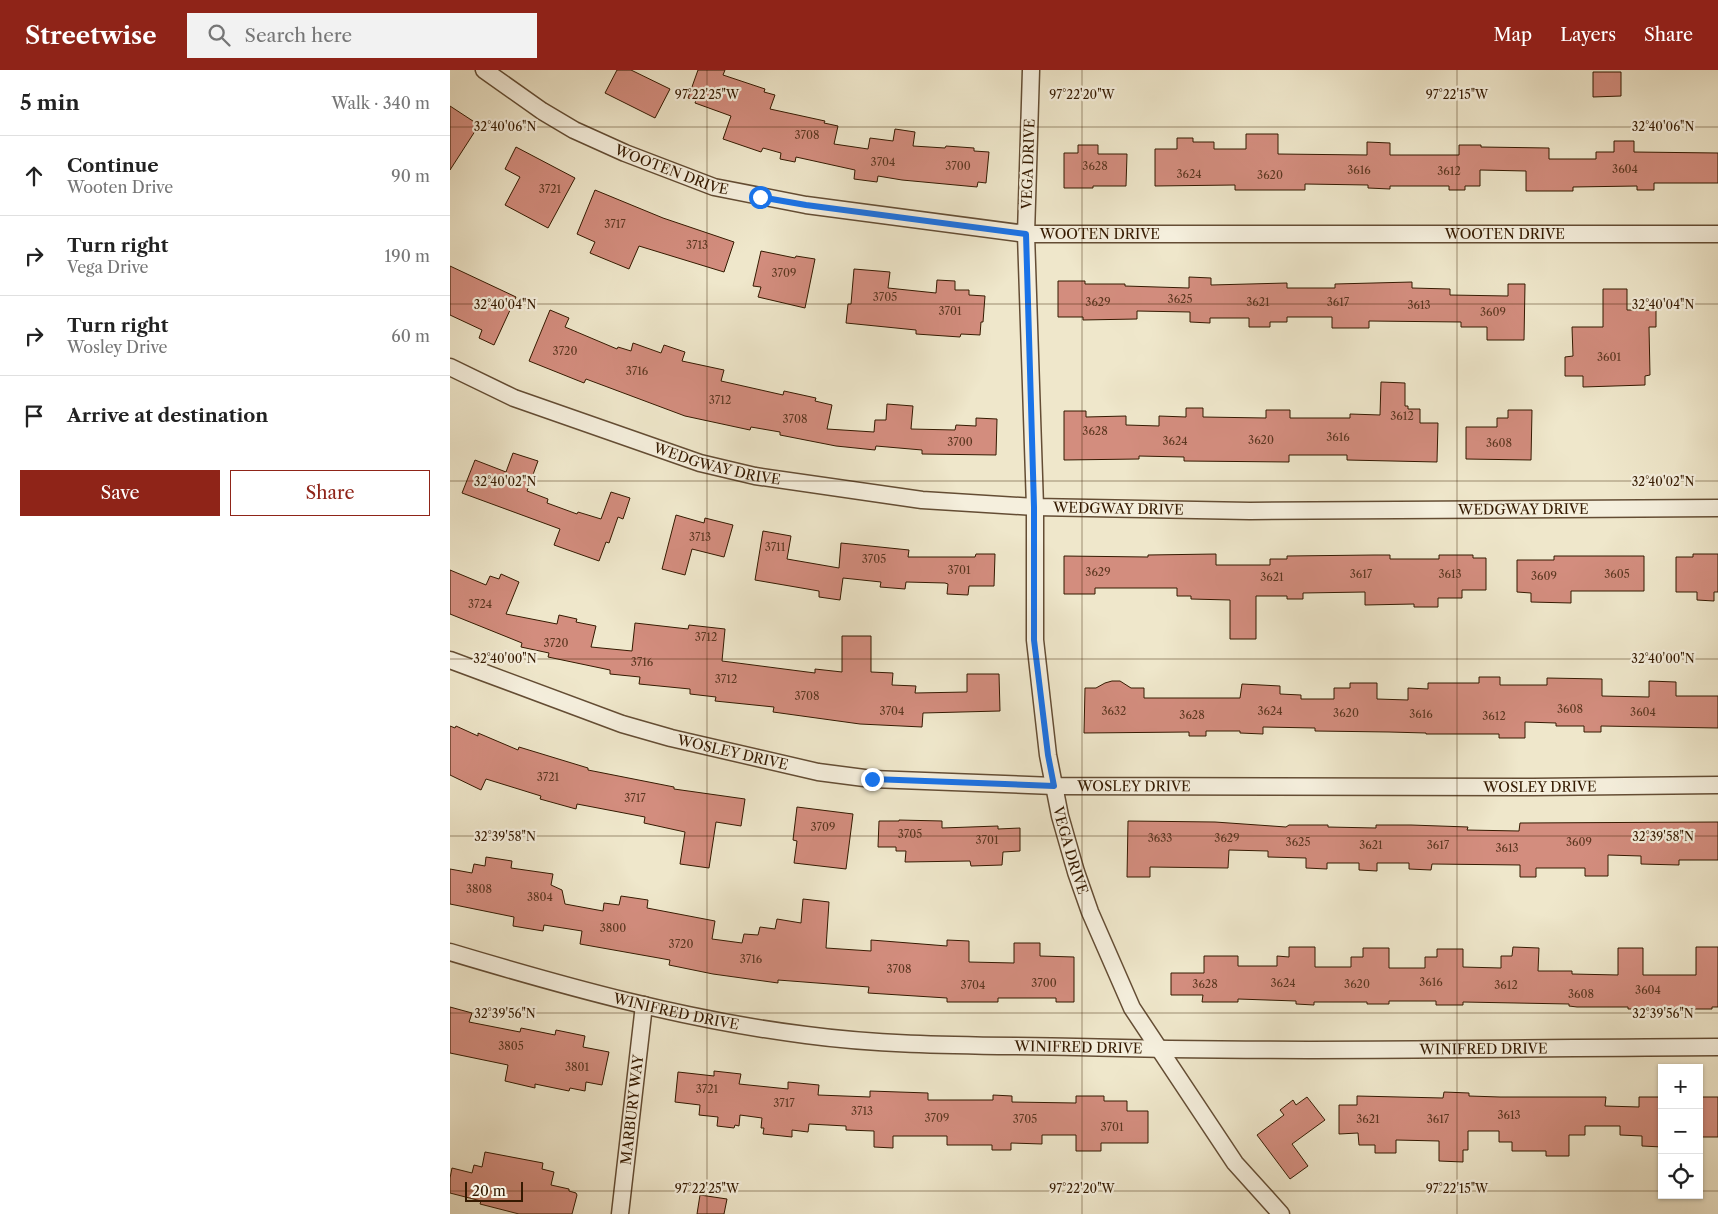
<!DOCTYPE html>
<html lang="en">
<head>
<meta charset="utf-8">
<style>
	:root { --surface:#fff; --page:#f2f2f2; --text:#222; --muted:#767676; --line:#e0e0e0; --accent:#8f2418 }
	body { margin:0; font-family:"Libre Caslon Text",serif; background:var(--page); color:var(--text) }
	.controls { position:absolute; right:15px; bottom:15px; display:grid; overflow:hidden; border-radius:0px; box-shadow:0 1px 4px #0004 }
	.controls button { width:45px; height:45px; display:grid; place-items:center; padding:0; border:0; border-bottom:1px solid var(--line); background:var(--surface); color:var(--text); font:25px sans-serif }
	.scale { position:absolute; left:15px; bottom:12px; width:58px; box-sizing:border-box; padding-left:5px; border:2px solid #351a01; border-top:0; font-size:14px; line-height:18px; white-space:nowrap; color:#351a01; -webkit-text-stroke:4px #f5efdd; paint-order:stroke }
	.stop { position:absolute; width:15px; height:15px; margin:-11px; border:4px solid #1a73e8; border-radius:50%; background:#fff }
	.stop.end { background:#1a73e8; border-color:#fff; box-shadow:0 1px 5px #0008 }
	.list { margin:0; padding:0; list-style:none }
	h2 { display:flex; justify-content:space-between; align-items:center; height:65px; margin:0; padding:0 20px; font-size:21px }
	h2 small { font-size:16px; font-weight:400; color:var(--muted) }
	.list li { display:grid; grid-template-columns:32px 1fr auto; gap:15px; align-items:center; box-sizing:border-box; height:80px; padding:0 20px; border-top:1px solid var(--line) }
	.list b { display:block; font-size:19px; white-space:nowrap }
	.list p { margin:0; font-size:16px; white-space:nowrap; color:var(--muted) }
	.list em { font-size:16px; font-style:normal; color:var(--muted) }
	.actions { display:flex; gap:10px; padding:15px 20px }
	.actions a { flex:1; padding:11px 0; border:1px solid var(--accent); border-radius:0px; text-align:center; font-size:18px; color:var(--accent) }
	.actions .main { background:var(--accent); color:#fff }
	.icon { flex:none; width:28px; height:28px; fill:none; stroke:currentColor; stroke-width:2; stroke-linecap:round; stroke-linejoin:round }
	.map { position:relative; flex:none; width:1268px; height:1144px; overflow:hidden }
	header { display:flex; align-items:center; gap:30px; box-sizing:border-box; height:70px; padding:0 25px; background:var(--accent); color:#fff }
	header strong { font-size:24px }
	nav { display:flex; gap:28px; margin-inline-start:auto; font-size:18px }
	.search { width:350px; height:45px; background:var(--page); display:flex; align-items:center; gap:12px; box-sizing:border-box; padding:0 18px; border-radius:0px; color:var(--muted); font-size:19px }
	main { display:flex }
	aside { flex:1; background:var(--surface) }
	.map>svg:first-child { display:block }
</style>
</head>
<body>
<header>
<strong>Streetwise</strong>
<div class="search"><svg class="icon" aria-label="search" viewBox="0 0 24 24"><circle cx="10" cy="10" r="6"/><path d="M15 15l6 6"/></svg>Search here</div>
<nav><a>Map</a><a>Layers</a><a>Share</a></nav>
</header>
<main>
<aside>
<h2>5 min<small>Walk · 340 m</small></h2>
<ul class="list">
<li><svg class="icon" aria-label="ahead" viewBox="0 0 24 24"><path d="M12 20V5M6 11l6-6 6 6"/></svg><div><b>Continue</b><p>Wooten Drive</p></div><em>90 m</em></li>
<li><svg class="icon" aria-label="right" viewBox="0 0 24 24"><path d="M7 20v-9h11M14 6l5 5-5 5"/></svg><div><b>Turn right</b><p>Vega Drive</p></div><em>190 m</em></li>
<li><svg class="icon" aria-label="right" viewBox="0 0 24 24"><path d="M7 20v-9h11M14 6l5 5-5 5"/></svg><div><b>Turn right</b><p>Wosley Drive</p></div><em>60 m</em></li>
<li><svg class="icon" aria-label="arrive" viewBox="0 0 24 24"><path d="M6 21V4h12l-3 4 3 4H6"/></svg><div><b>Arrive at destination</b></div></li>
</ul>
<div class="actions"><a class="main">Save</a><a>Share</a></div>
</aside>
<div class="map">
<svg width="1268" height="1144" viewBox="0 0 1268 1144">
	<rect width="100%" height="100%" fill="#efe7cb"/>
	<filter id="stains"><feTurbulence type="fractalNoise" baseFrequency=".004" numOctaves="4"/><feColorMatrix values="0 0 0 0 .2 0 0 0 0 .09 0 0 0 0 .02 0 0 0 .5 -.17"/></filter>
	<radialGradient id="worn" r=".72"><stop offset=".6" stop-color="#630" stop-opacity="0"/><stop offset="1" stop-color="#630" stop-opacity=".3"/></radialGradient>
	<g fill="#d38d7e" stroke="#351a01">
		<path d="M167 0H181L220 19 205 48 155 23Z"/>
		<path d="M248 0H275L273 5 315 19 314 22 325 25 320 39 375 51 374 53 388 56 384 74 418 79 420 68 443 71 445 59 465 62 463 76 495 78 496 76 524 78V81L539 82 536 113 528 112 527 117 452 110 428 106 427 112 404 109 405 100 346 87 345 92 330 89 331 83 313 78 311 82 273 69 281 46 245 33 246 30 238 28Z"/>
		<path d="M1143 2H1171V26L1143 27Z"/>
		<path d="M0 36 29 55 0 100Z"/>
		<path d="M796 64H828V84L917 85V72L940 73V85H1009V75H1031V77L1099 78V89H1146V82H1164V71H1184V82L1268 83V113H1204V120H1187V116L1123 117V121H1076V101L1030 100V116H1015V120H999V116H940V119L918 118V115L855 114V120H785V115L705 116V79H727V68H743V72H764V79H796Z"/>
		<path d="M628 75H648V84H677L676 116H643V118H614V83H628Z"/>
		<path d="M66 77 125 108 98 158 55 135 70 107 55 99Z"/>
		<path d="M145 120 213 148 284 172 274 202 189 176 179 199 140 183 145 172 127 164Z"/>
		<path d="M311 181 345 188 346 186 365 189 355 238 308 227 311 217 303 216Z"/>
		<path d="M0 196 66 227 44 275 29 268 32 260 0 245Z"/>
		<path d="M404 199 440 202 438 218 486 223 487 210 505 211V220H519V225L535 226 533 252H531L530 265 511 264 510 267 466 264V260L396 253 398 234H401Z"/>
		<path d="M739 207 761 208V215L837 213V218H885V214L962 212V218L1000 219V225L1058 226V214H1075L1074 270H1037V257H1011V252L919 251V258H882V247H837V252H820V257H799V248H760V253L740 252V242L687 241V249L633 250V247H608V211H635V214H675V216L739 218Z"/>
		<path d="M1153 219H1177V240H1206V257H1199L1200 305 1195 306V315L1133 317V306H1115V287L1123 286 1122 257H1153Z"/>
		<path d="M100 240 119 248 115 257 167 279 168 277 181 281 183 273 211 283 214 275 235 282 232 291 274 300 271 311 333 325 334 321 366 328 365 331 382 335 377 359 424 362 425 350H436L437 334 463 336 461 359 505 360 506 355 526 356V348L547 349 546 385 472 384V380L426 376 425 380 386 376 330 365V362L301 357 300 360 235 346 136 309 134 313 79 291Z"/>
		<path d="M931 312 955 313V336H958V339H970V353H988L987 392 897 390V385H839V392L734 391V387L689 386V389L614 390V341H636V347L676 346V355L709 356V346L736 347V338H753V347L816 348V340H840V348H900V344L930 345Z"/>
		<path d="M1058 340H1082L1081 390 1016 389V357H1047V348H1058Z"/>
		<path d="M63 383 88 391 77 421 98 429 97 433 127 444 128 442 151 449 161 422 180 428 173 449 168 447 159 473 156 472 149 491 104 475 110 459 12 423 25 390 56 402Z"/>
		<path d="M226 445 254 453 255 448 283 455 274 487 242 479 235 505 212 499Z"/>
		<path d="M313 461 341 466 337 489 389 498 391 473 459 480 458 487H525L526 484H545L544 516H519L518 525 497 524 498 514 495 513 456 512 455 519 430 517 431 512 393 508 390 530 369 527V521L305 510Z"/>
		<path d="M766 484V495H820V489H837V486L924 485H940V489H989V485H1023V488H1036V520H1012V528H988V537H964V534L915 535V522L853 523V529H837V526H806V569H780V530L741 529V526H727V518H645V524H614V486L698 487V485Z"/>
		<path d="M1243 484H1268V522H1264V531L1247 530V522H1226V487H1243Z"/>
		<path d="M1104 486H1194V521H1121V533L1081 532V523L1067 522V490H1104Z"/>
		<path d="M0 500 36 515 40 506 49 509 51 504 69 512 56 544 107 554 109 545 127 549 126 552 146 556 141 577 182 581 185 553 238 559 239 555 275 559 272 591 365 603V599L392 602V566H421V602L443 603 442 615 466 616 465 623 517 622V604H549L550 641 473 643 472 657 410 654 323 642 324 637 265 631 266 627 240 624V619L189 614 190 607 160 604V600L98 587 99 583 71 577 72 573 0 544Z"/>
		<path d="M1029 607H1050V615H1097V608L1152 609V626L1199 627V611L1226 612V626H1268V658L1151 656V662H1134V656H1106V653L1075 652V668H1049V664H976V663L939 662 865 661V658L813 657V664L790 663V661H756V666H739V662L634 663 635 618H646L655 613 662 611H670L681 618H694V628H790L792 614 830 616V624L851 625V629H884V618H900V613H927V629L958 630V618L978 619V613H1029Z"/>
		<path d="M0 656 5 658 6 656 28 666V663L68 680 69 677 138 698V700L224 717V719L295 729 291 756 266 752 259 798 230 794 235 762 194 753 195 747 127 734 126 739 90 729 91 726 36 709 31 720 0 705Z"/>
		<path d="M347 737 403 744 396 799 344 793 347 771 343 770Z"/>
		<path d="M449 750 492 751V758L548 756V759L570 758V781L553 782 552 795 521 796 520 791 455 792 456 781H446V777H428L429 751H449Z"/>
		<path d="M678 751 765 752 836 757 839 755H878V757L926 758V755H961L1018 757 1017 760 1069 761 1070 753 1268 752V790H1229V795L1191 794V786L1158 785V806H1135V798H1086V807H1070V795L982 794 981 800 959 799V793H927V801L909 800V793H877V799L856 798V788L818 787V781L779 780 778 798 700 797V807H677Z"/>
		<path d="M36 787 62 791 61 798 103 804 101 815 112 820 115 834 153 841 154 833 169 835 171 826 198 830 197 838 265 851 262 869 292 873 294 864 308 865 310 857 325 859 327 849 351 853 353 829 379 832 376 878 421 881V870L497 876V870L519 871V892L564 893V873H590V886L624 887V932H606V928H548V932H497V928L418 923 419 917 328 910V913L263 904 219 895 220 890 130 874 132 861 94 855 93 861 63 856 64 847 0 834V799L22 803 24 794 35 796Z"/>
		<path d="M839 877H865V897H901V887H913V878H939V898H975V887H987V879H1013V897L1051 898V886H1062L1063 877 1089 878 1088 901H1122V904L1168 905V878H1193V905H1246V877H1268V937H1262V939H1178V937H1127L1119 936V934L1013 932V935H986V931H939V934H917V932H864V935L846 934V931L788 929V932H752L753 925H721V903H754V886H788V896H827V886L839 887Z"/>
		<path d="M0 937 22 943 19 952 70 962 71 958 105 965 106 960 135 966 133 977 159 982 152 1015 136 1012 135 1021 120 1018 119 1021 85 1014V1018L55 1011 58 995 0 983Z"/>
		<path d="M264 1001 291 1004 289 1014 338 1019V1012L369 1015 368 1025 420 1027V1021L478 1023V1030H543V1025L562 1026V1032L626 1033V1026H654V1031H677V1041H698V1073H651V1081H626V1065H592V1074L561 1073V1080H542V1075H497V1066H443V1078L424 1077V1061L396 1060V1056L359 1054 358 1062 342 1060V1067L313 1064 314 1058H311L312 1048 290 1045 289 1056 285 1055 284 1058 267 1056 268 1047 249 1045 250 1035 225 1032 228 1002 264 1006Z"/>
		<path d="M994 1022 1019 1023V1026L1050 1027H1156L1155 1036 1189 1037V1027H1212V1077L1192 1076V1066L1170 1065V1056H1135V1065H1119V1086H1096V1081H1062V1072H1049V1061H1018V1080H1013V1092L989 1091V1071L946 1070V1083H925V1075H909L908 1063 889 1064V1035H907V1026L993 1028Z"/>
		<path d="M857 1027 875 1050 842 1074 858 1096 840 1109 807 1065 834 1045 830 1040 843 1030 846 1035Z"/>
		<rect x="1249" y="1027" width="19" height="40"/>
		<path d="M35 1082 93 1093 92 1099 104 1102 101 1115 119 1119V1121L126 1123 127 1125 122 1144H69L30 1134 31 1131 0 1123V1108L2 1098 22 1103 24 1095 32 1097Z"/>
		<path d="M250 1125 277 1129 274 1144H247Z"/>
	</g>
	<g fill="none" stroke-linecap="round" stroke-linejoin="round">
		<defs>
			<g id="minor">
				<path id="s1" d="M34 0 92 41 124 60 175 83 264 117 356 135 576 164H1268"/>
				<path id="s2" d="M581 0 576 164 585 437V570L598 685 610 746 626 802 640 842 682 938 785 1093 831 1144"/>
				<path id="s3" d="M0 297 64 328 250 393 305 406 472 430 585 437 800 441 1268 438"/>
				<path id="s4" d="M0 590 172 654 221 668 368 702 422 709 604 716 1083 717 1268 715"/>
				<path id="s5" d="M0 882C117 917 235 950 356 965 445 977 536 975 626 977 840 983 1054 978 1268 977"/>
				<path id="s6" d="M170 1144 194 935"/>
			</g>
		</defs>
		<use href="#minor" stroke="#644d34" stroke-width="19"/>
		<use href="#minor" stroke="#f5efdd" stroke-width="16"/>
	</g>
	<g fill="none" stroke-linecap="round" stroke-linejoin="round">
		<path stroke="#1a73e8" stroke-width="6" d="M310 127 356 135 576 164 584 437V570L598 685 604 716 422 709"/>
	</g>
	<path fill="none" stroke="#351a01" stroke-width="1" stroke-opacity="0.45" d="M257 0V1144M632 0V1144M1007 0V1144M0 57H1268M0 234H1268M0 411H1268M0 589H1268M0 766H1268M0 943H1268M0 1121H1212M1249 1121H1268"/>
	<g text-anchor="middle" stroke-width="4.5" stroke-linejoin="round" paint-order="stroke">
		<g font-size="11" fill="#5c3720">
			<text x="357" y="69">3708</text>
			<text x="433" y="96">3704</text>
			<text x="508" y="100">3700</text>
			<text x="645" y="100">3628</text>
			<text x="1175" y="103">3604</text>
			<text x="909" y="104">3616</text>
			<text x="999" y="105">3612</text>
			<text x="739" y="108">3624</text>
			<text x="820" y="109">3620</text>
			<text x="100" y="123">3721</text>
			<text x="165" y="158">3717</text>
			<text x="247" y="179">3713</text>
			<text x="334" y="207">3709</text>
			<text x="435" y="231">3705</text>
			<text x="730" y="233">3625</text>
			<text x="648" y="236">3629</text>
			<text x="808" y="236">3621</text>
			<text x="888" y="236">3617</text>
			<text x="969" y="239">3613</text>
			<text x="500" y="245">3701</text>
			<text x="1043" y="246">3609</text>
			<text x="115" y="285">3720</text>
			<text x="1159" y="291">3601</text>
			<text x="187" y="305">3716</text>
			<text x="270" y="334">3712</text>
			<text x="952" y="350">3612</text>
			<text x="345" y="353">3708</text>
			<text x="645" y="365">3628</text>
			<text x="888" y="371">3616</text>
			<text x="811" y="374">3620</text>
			<text x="725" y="375">3624</text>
			<text x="510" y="376">3700</text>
			<text x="1049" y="377">3608</text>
			<text x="250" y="471">3713</text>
			<text x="325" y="481">3711</text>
			<text x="424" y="493">3705</text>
			<text x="509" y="504">3701</text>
			<text x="648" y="506">3629</text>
			<text x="911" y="508">3617</text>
			<text x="1000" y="508">3613</text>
			<text x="1167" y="508">3605</text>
			<text x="1094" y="510">3609</text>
			<text x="822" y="511">3621</text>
			<text x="30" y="538">3724</text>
			<text x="256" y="571">3712</text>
			<text x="106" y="577">3720</text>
			<text x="192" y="596">3716</text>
			<text x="276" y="613">3712</text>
			<text x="357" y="630">3708</text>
			<text x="1120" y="643">3608</text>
			<text x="442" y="645">3704</text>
			<text x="664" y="645">3632</text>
			<text x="820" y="645">3624</text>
			<text x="1193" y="646">3604</text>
			<text x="896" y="647">3620</text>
			<text x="971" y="648">3616</text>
			<text x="742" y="649">3628</text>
			<text x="1044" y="650">3612</text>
			<text x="98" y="711">3721</text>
			<text x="185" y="732">3717</text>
			<text x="373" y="761">3709</text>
			<text x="460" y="768">3705</text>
			<text x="710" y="772">3633</text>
			<text x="777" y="772">3629</text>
			<text x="537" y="774">3701</text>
			<text x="848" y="776">3625</text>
			<text x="1129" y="776">3609</text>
			<text x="921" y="779">3621</text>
			<text x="988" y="779">3617</text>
			<text x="1057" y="782">3613</text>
			<text x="29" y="823">3808</text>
			<text x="90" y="831">3804</text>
			<text x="163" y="862">3800</text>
			<text x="231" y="878">3720</text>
			<text x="301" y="893">3716</text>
			<text x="449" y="903">3708</text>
			<text x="981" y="916">3616</text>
			<text x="594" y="917">3700</text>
			<text x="833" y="917">3624</text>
			<text x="755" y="918">3628</text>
			<text x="907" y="918">3620</text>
			<text x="523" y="919">3704</text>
			<text x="1056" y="919">3612</text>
			<text x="1198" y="924">3604</text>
			<text x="1131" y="928">3608</text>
			<text x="61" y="980">3805</text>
			<text x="127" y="1001">3801</text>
			<text x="257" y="1023">3721</text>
			<text x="334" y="1037">3717</text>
			<text x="412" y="1045">3713</text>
			<text x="1059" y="1049">3613</text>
			<text x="487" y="1052">3709</text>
			<text x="575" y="1053">3705</text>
			<text x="918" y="1053">3621</text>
			<text x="988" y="1053">3617</text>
			<text x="662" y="1061">3701</text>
		</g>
		<g font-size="14" fill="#351a01" stroke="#f5efdd">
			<text transform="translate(578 94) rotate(-88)" y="5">VEGA DRIVE</text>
			<text dy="5" stroke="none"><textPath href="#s1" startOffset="214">WOOTEN DRIVE</textPath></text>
			<text dy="5" stroke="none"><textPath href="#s1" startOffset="649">WOOTEN DRIVE</textPath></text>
			<text dy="5" stroke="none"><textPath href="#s1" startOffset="1054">WOOTEN DRIVE</textPath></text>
			<text dy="5" stroke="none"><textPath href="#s3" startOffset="285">WEDGWAY DRIVE</textPath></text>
			<text dy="5" stroke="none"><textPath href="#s3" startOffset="690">WEDGWAY DRIVE</textPath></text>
			<text dy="5" stroke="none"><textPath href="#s3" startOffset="1095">WEDGWAY DRIVE</textPath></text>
			<text dy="5" stroke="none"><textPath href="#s4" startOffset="298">WOSLEY DRIVE</textPath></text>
			<text dy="5" stroke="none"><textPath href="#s4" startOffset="702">WOSLEY DRIVE</textPath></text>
			<text dy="5" stroke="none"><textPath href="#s4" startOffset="1108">WOSLEY DRIVE</textPath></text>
			<text dy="5" stroke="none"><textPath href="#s2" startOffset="784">VEGA DRIVE</textPath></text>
			<text dy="5" stroke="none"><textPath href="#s5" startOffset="234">WINIFRED DRIVE</textPath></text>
			<text dy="5" stroke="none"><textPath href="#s5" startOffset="639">WINIFRED DRIVE</textPath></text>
			<text dy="5" stroke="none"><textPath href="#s5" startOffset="1044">WINIFRED DRIVE</textPath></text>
			<text dy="5" stroke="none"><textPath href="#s6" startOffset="105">MARBURY WAY</textPath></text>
		</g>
	</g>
	<g font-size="12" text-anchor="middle" fill="#351a01" stroke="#f5efdd" stroke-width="4.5" stroke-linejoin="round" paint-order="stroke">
		<text x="257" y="29">97°22'25"W</text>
		<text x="632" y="29">97°22'20"W</text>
		<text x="1007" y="29">97°22'15"W</text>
		<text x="55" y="61">32°40'06"N</text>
		<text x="1213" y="61">32°40'06"N</text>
		<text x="55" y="239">32°40'04"N</text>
		<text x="1213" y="239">32°40'04"N</text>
		<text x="55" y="416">32°40'02"N</text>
		<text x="1213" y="416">32°40'02"N</text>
		<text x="55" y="593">32°40'00"N</text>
		<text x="1213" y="593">32°40'00"N</text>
		<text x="55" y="771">32°39'58"N</text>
		<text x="1213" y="771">32°39'58"N</text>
		<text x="55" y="948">32°39'56"N</text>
		<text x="1213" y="948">32°39'56"N</text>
		<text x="257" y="1123">97°22'25"W</text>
		<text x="632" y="1123">97°22'20"W</text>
		<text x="1007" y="1123">97°22'15"W</text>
	</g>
	<rect width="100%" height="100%" filter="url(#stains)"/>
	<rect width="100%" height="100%" fill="url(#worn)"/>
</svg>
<div class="controls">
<button>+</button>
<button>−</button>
<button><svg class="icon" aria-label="locate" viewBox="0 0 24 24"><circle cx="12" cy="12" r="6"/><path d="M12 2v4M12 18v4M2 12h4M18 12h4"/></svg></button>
</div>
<div class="scale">20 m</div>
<div class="stop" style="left:310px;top:127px"></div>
<div class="stop end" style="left:422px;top:709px"></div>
</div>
</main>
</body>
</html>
